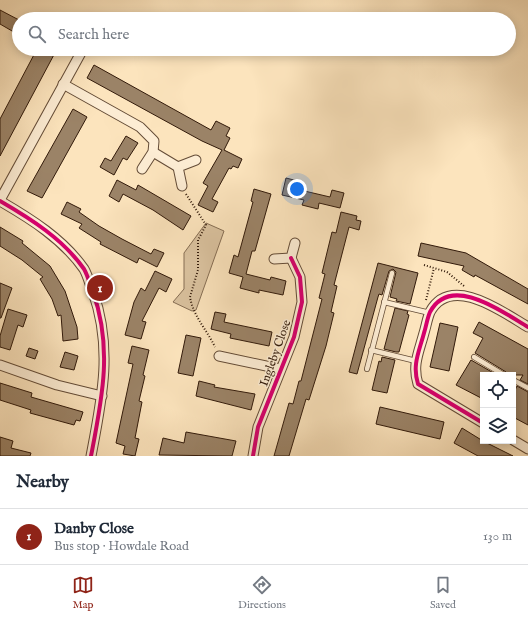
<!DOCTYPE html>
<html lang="en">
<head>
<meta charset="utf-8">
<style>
	:root { --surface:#fff; --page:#f2f2f3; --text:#1f2937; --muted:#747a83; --line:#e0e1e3; --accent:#8f2418 }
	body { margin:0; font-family:"IM FELL English",serif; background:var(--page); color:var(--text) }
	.controls { position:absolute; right:12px; bottom:12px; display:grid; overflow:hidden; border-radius:0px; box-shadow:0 2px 10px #0003 }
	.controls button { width:36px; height:36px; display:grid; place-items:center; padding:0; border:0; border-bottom:1px solid var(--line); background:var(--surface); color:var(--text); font:20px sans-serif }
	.you { position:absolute; left:297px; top:189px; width:14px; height:14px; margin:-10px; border:3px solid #fff; border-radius:50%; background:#1a73e8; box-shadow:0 0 0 6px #1a73e833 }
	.badge { display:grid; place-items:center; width:26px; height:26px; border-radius:50%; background:var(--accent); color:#fff; font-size:13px; font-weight:700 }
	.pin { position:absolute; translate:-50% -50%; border:2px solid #fff; box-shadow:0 1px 4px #0006 }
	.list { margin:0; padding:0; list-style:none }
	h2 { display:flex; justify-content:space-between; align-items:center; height:52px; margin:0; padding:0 16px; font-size:17px }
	h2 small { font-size:13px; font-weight:400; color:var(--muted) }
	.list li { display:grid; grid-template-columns:26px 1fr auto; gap:12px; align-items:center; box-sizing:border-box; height:56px; padding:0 16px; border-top:1px solid var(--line) }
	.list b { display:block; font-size:15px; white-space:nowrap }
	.list p { margin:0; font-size:13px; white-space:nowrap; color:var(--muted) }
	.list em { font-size:13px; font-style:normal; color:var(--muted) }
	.icon { flex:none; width:22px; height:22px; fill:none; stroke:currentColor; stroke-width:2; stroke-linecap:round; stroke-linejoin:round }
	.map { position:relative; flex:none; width:528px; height:456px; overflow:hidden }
	.search { position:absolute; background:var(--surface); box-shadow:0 2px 10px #0003; left:12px; right:12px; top:12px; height:44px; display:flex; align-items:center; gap:10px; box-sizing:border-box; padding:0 14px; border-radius:22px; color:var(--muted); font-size:15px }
	.sheet { height:108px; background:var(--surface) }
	nav { display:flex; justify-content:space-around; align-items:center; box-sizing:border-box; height:56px; border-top:1px solid var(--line); background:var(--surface); font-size:11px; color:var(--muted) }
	nav a { display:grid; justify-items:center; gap:2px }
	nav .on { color:var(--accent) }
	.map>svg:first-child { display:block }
</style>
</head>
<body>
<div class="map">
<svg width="528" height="456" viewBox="0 0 528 456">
	<rect width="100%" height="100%" fill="#fce4bd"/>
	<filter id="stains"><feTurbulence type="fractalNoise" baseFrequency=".005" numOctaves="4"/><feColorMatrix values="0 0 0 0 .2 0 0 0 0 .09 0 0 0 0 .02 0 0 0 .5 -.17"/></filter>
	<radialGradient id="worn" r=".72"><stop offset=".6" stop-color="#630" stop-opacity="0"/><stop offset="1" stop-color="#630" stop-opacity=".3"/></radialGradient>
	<path fill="#dac29f" stroke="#866e54" d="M206 223 224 231 196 310 192 311 173 302 184 289V253Z"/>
	<g fill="#9b8367" stroke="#321a0a">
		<path d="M0 10 19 20V35L0 24Z"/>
		<path d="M37 49H57L0 156V119Z"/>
		<path d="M94 65 211 130 216 121 230 128 226 136 230 138 224 150 242 159 238 168 233 166 231 169 229 168 212 199 218 202 213 212 198 205 208 186 203 183 222 150 202 141 87 78Z"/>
		<path d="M73 109 87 117 42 198 27 191Z"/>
		<path d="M126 136 138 143 127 160 123 158 114 175 100 167 105 158 111 161Z"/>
		<path d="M286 178 298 181 296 189 330 197 332 190 344 193 340 208 319 203 318 209 302 205 304 200 282 195Z"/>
		<path d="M117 180 136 190 138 185 191 216 183 230 153 210 123 194 119 202 109 196Z"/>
		<path d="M254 189 271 194 255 251H252L246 274 270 280 271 277 286 281 283 295 259 290V293L240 288 243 277 229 273 234 255 238 257 253 202 251 201Z"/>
		<path d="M67 202 81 209 79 212 99 226 122 239 151 254 154 249 164 253 157 267 139 258 137 263 100 244 101 242 79 228 82 224 61 214Z"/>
		<path d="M341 212 357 216 356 220 361 221 359 230 349 227 334 285 337 286 331 312 334 313 326 346 309 400 306 399 289 456H274L289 403 293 404 299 381H301L322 299 319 298 325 274 322 273 332 232 336 233Z"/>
		<path d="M0 227 23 241 22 243 50 266 65 291 77 327 78 339 63 341 61 315 58 316 52 299 40 279 43 277 22 260 0 246Z"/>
		<path d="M421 243 466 253 528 289V304L475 275 474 277 462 270 464 266 418 256Z"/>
		<path d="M378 263 418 273 410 304 396 301 397 299 390 297 396 272 393 269 389 271 382 295 379 294 378 297 357 374 349 372Z"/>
		<path d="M155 271 172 279 166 292 159 288 142 321 146 322 141 339 125 335 134 302 141 288 145 291Z"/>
		<path d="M0 283 12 288 1 318H0Z"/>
		<path d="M395 308 408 311 407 314 409 315 399 352H396L384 349Z"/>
		<path d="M8 309 27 315 23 327 18 325 10 350 0 347V336Z"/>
		<path d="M215 312 226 314 224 322 272 332 269 346 230 338 231 334 211 329Z"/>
		<path d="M479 322 528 349V384L520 380 523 375H508L506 372 475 353 483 338 473 333Z"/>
		<path d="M440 323 458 327 449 371 430 367Z"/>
		<path d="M186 335 201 338 193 376 178 373Z"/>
		<path d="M132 346 149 350 143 375 145 376 139 401 142 402 135 438 139 439 135 456 123 454 125 446 116 443 133 364 128 363Z"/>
		<path d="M29 348 38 351 35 359 26 356Z"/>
		<path d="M65 352 78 356 74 370 60 367Z"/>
		<path d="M382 357 395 360 387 393 372 390 379 361 381 362Z"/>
		<path d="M471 360 497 375H483V399L456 385Z"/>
		<path d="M199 381 215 385 214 387 255 394 251 410 196 396Z"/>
		<path d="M0 383 32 393 31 397 83 412 80 421 76 420 74 425 30 413 31 410 0 400Z"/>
		<path d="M517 386 528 392V425L513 417V394Z"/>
		<path d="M380 407 444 422 440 439 376 424Z"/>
		<path d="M462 428 483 441 513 456H478L454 443Z"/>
		<path d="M186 432 236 441 232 456 159 455 163 438 184 443Z"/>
		<path d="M0 437 13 441 11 448 31 453 30 456H0Z"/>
	</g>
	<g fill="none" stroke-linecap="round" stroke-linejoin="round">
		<defs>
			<g id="lane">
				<path d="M384 302 430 313"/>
				<path d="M371 350 416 361"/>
				<path d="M474 357 504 375"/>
				<path d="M367 369 392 273"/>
				<path d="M513 380 528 388"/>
			</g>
			<g id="street">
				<path d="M63 84 140 127 154 141 153 152 142 169"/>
				<path d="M153 152 178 167"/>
				<path d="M182 186 178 167 196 160"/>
				<path d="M0 200 83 49"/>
				<path d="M0 201C31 219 63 239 84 269 88 276 90 285 93 292 113 348 102 399 91 456"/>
				<path d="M274 259 291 258 295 243"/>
				<path d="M219 356 280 369"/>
				<path d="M0 365 57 385 102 396"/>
				<path d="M483 423 418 384C412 365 419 352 424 333 426 327 427 319 430 312 451 273 504 313 528 327"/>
				<path d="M513 440 528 449"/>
				<path d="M253 456 258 427 294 337 302 302 300 277 291 258"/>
			</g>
		</defs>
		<use href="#lane" stroke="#644c37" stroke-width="6"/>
		<use href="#street" stroke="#644c37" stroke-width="11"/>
		<g stroke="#321a0a" stroke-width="2" stroke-dasharray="1 2" stroke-linecap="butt">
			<path d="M186 194 206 225 198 240V270L190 297C193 316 207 330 215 347"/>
			<path d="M424 265 447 272 464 286"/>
			<path d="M426 300 434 268"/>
		</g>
		<use href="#lane" stroke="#fdedd4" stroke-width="4.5"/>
		<use href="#street" stroke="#fdedd4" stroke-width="9"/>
		<defs>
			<g id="cycleway">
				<path d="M0 201C31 219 63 239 84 269 88 276 90 285 93 292 113 348 102 399 91 456"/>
				<path d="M483 423 418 384C412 365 419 352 424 333 426 327 427 319 430 312 451 273 504 313 528 327"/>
				<path d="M253 456 258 427 294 337 302 302 300 277 291 258"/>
			</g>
		</defs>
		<use href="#cycleway" stroke="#fdedd4" stroke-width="6"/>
		<use href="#cycleway" stroke="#d6006c" stroke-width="4"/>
	</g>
	<g text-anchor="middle" stroke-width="3" stroke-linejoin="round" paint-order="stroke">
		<g font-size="12" fill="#321a0a" stroke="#fdedd4">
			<text transform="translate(275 353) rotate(-70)" y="4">Ingleby Close</text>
		</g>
	</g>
	<rect width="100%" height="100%" filter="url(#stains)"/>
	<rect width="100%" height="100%" fill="url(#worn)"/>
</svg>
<div class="controls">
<button><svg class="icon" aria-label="locate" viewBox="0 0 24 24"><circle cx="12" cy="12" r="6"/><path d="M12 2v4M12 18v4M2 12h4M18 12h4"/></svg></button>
<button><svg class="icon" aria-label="layers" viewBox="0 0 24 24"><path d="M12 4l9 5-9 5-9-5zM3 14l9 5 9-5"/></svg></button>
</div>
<div class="you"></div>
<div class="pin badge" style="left:100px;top:288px">1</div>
<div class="search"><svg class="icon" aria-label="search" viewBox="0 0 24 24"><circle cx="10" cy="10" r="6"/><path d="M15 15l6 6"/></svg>Search here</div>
</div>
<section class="sheet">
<h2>Nearby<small></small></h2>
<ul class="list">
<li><span class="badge">1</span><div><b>Danby Close</b><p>Bus stop · Howdale Road</p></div><em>130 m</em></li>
</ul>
</section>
<nav>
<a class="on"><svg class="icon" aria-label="map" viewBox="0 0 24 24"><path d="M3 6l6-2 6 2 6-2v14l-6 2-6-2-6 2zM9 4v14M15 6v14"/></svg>Map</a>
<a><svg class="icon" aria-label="directions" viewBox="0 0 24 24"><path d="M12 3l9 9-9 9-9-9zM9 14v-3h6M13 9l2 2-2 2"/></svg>Directions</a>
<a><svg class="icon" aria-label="saved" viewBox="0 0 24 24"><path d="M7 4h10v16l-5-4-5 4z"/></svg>Saved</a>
</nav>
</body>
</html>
